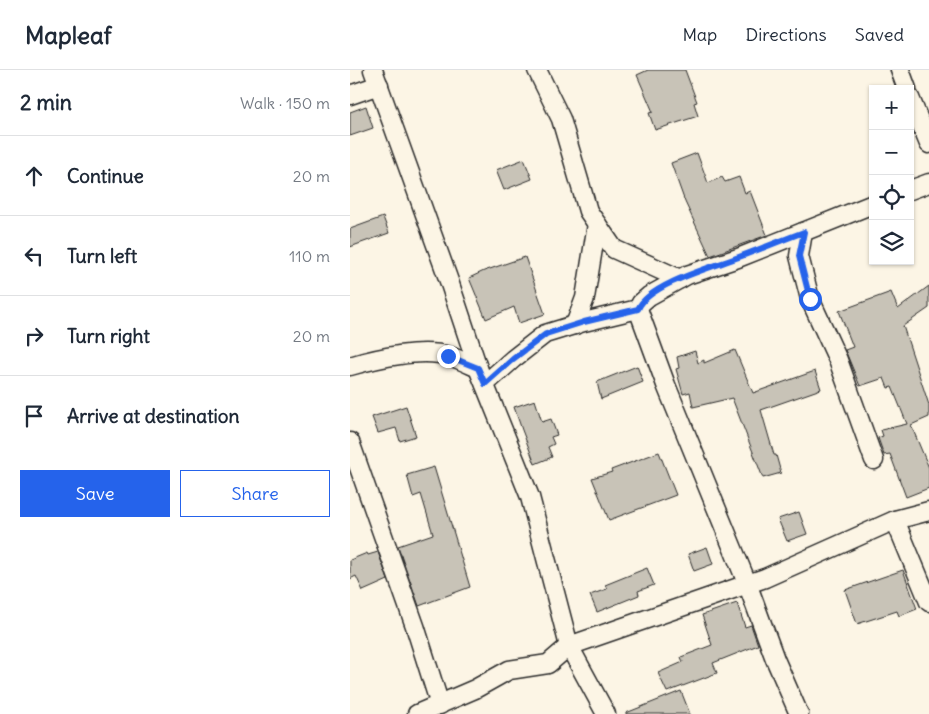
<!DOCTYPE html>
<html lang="en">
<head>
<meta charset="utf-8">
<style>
	:root { --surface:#fff; --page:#f2f2f3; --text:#1f2937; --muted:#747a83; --line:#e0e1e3; --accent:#2563eb }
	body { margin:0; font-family:Delius,sans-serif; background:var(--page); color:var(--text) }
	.controls { position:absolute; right:15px; top:15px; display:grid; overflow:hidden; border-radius:0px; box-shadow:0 1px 4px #0004 }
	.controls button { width:45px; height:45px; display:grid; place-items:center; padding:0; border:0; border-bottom:1px solid var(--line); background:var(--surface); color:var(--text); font:25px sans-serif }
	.stop { position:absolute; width:15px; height:15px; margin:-11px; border:4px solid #2563eb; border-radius:50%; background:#fff }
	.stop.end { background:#2563eb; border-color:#fff; box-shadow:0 1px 5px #0008 }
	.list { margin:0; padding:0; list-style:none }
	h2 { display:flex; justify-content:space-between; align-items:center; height:65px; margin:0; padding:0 20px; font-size:21px }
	h2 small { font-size:16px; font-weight:400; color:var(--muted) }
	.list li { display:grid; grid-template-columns:32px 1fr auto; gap:15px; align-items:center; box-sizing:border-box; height:80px; padding:0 20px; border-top:1px solid var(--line) }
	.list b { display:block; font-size:19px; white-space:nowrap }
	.list em { font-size:16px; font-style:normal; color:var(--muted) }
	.actions { display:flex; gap:10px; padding:15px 20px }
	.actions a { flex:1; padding:11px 0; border:1px solid var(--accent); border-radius:0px; text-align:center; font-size:18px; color:var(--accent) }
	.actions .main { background:var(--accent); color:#fff }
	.icon { flex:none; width:28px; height:28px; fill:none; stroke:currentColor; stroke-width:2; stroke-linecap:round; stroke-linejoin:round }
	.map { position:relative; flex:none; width:579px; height:644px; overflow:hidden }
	header { display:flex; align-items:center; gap:30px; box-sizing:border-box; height:70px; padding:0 25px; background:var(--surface); border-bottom:1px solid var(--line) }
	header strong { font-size:24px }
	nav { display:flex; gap:28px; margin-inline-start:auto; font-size:18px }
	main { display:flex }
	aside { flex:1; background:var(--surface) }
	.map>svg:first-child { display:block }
</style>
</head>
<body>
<header>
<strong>Mapleaf</strong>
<nav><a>Map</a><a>Directions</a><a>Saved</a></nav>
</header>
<main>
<aside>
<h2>2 min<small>Walk · 150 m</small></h2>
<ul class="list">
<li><svg class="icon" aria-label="ahead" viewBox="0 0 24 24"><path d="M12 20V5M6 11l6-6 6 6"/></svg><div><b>Continue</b></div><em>20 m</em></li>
<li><svg class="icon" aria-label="left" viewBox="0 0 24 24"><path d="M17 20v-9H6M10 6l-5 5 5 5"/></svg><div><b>Turn left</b></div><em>110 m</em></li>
<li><svg class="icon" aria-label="right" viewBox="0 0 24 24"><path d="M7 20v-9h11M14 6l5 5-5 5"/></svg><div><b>Turn right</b></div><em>20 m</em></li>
<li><svg class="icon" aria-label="arrive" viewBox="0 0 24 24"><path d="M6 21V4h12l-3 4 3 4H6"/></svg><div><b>Arrive at destination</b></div></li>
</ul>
<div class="actions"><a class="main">Save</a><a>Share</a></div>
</aside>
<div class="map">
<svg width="579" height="644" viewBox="0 0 579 644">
	<rect width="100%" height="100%" fill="#fcf5e5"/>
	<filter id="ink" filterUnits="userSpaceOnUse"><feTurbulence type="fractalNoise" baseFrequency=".02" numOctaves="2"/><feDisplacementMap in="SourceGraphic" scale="10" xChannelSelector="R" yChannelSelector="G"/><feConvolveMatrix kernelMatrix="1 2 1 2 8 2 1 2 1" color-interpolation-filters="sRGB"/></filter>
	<g filter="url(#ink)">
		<g fill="#c8c3b7" stroke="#2b2b2b">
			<path d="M298 0H335L347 32 344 33 348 46 305 60 299 43 303 42 287 5Z"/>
			<path d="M16 36 23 58 0 66V42Z"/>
			<path d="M347 83 358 113 372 107 375 112 389 107 395 123 400 121 417 165 360 186 335 132 321 93Z"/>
			<path d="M174 89 182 109 154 120 146 100Z"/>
			<path d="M33 147 39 163 0 177V159Z"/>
			<path d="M175 187 195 244 169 253 164 237 136 249 119 208 134 201Z"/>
			<path d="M579 216V238L553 256 579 335V347L561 355 579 398V418L556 427 540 384 534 385 528 368 533 366 531 360 557 354 542 317 538 318 534 308 510 316 495 280 503 277 489 241 541 222 548 239Z"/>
			<path d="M385 280 403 323 465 301 471 319 411 340 424 385H426L431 403 413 408 382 328 343 337 340 322 333 324 326 299 329 298 327 287 345 281 348 293 354 290V293Z"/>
			<path d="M287 296 293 312 251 329 247 312Z"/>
			<path d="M185 330 192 352 201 349 207 365 201 367 204 374 198 377 202 387 185 394 172 360 164 337Z"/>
			<path d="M56 336 66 366 50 371 46 358 28 363 22 347Z"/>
			<path d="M309 382 326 425 259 450 242 408 262 402 261 400Z"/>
			<path d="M84 397 120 517 69 536 48 476 83 464 71 424 63 427 57 405Z"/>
			<path d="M449 442 457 464 437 471 428 449Z"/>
			<path d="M357 477 363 494 344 501 338 484Z"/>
			<path d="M28 482 38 510 13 521 6 506 0 509V490L17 483 18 485Z"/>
			<path d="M297 498 304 515 288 521 289 525 247 542 240 525 257 519 255 515Z"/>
			<path d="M553 500 567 539 549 546 547 541 507 554 495 520Z"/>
			<path d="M387 533 395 557 401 555 408 575 363 593 367 603 317 622 308 603 333 592 331 587 362 575 352 545Z"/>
			<path d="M331 621 340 644H276V643Z"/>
		</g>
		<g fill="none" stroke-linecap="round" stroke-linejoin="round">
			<defs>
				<g id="street">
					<path d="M23 0 99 211 128 298 180 427 219 576 256 644"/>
					<path d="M187 0 211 49 238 141 264 179 330 209"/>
					<path d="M550 0 557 19"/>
					<path d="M0 25 29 15"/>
					<path d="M560 28 579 74"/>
					<path d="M560 120 579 113"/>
					<path d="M453 162 449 186 460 229 488 290 524 390"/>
					<path d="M225 255 235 228 247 154"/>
					<path d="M0 296C27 288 72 278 99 286 109 289 119 294 128 298"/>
					<path d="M135 314 163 289 195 264 234 252 288 239"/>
					<path d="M0 372 65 556 90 635"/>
					<path d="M545 450 579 532"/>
					<path d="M67 644 125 619 159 600 198 594 219 576 415 508 545 450 579 441"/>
					<path d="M449 644 425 589 397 513 316 315 288 239 291 233 299 226 337 205 388 188 523 134"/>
				</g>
			</defs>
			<use href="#street" stroke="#2b2b2b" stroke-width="21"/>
			<use href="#street" stroke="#fcf5e5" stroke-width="18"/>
		</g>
	</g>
	<g fill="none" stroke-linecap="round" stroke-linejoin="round" filter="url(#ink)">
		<path stroke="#2563eb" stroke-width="6" d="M98 286 128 298 135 314 163 289 196 264 234 252 288 239C299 214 363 197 389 187 411 179 432 170 454 162L449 186 460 229"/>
	</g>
</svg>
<div class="controls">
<button>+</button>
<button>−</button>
<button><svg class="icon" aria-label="locate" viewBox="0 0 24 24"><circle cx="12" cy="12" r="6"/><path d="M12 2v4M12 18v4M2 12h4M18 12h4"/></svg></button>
<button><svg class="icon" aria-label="layers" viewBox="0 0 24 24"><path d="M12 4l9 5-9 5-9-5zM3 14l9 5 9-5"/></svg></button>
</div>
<div class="stop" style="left:460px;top:229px"></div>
<div class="stop end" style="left:98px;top:286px"></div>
</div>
</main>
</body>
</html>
